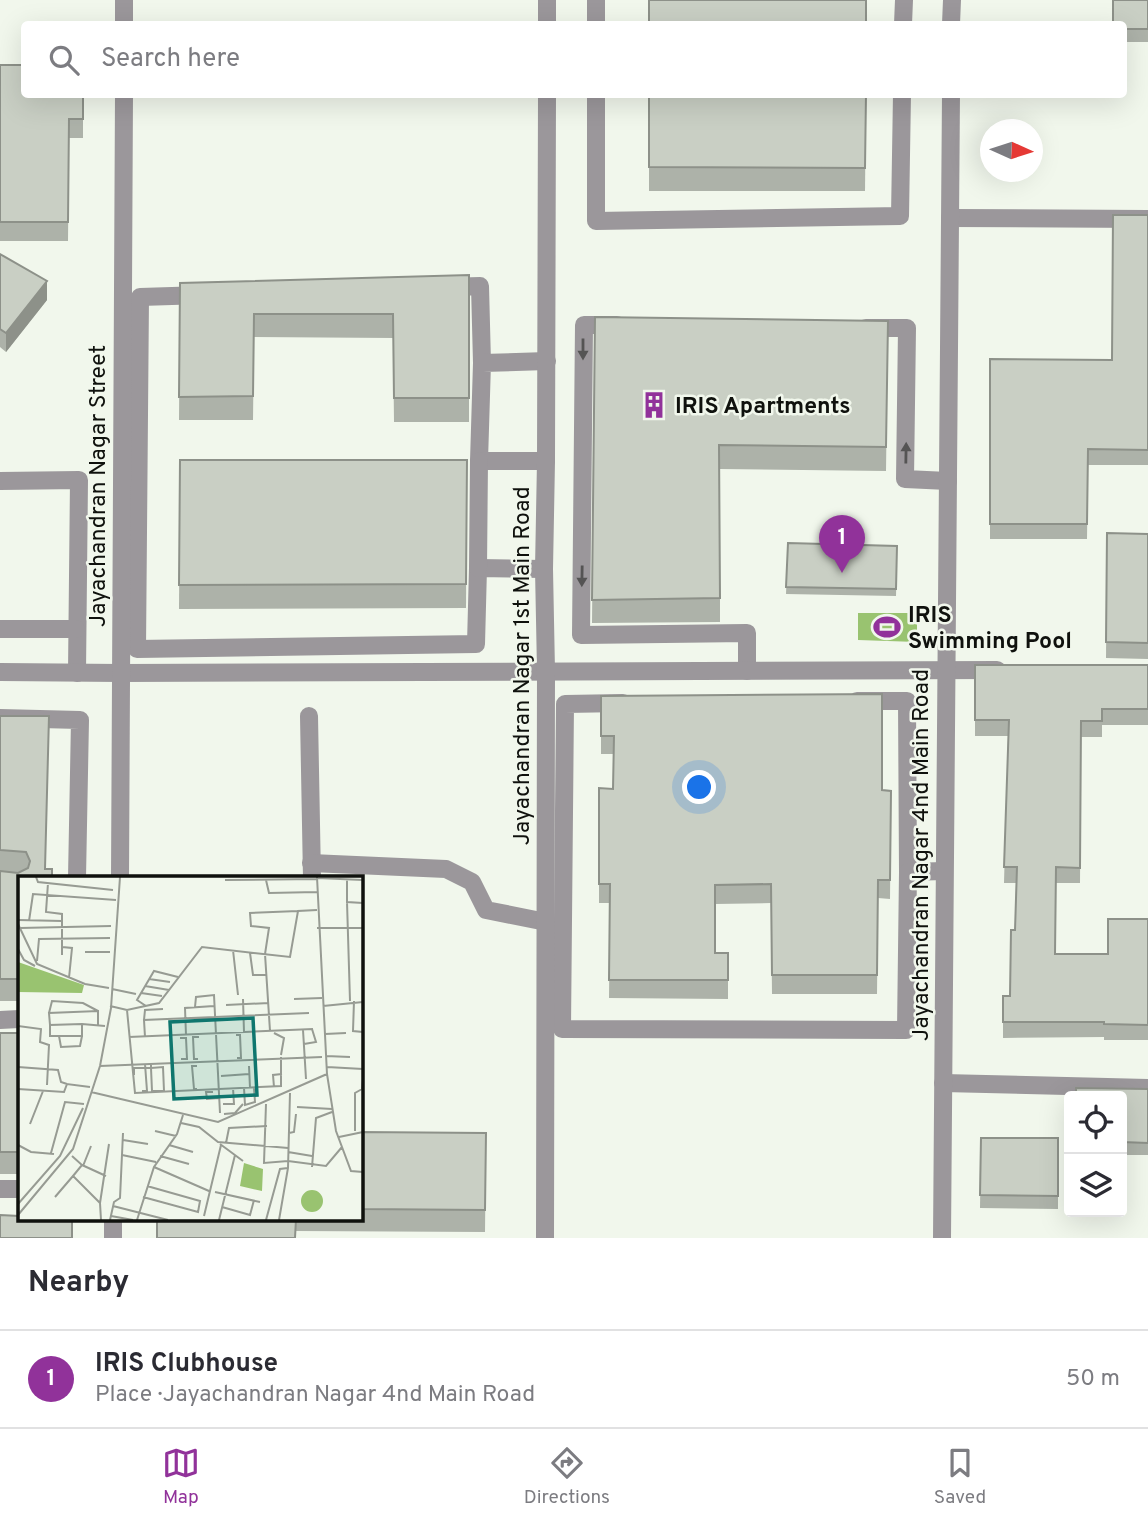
<!DOCTYPE html>
<html lang="en">
<head>
<meta charset="utf-8">
<style>
	:root { --surface:#fff; --page:#f7f7f7; --text:#2b2b33; --muted:#7c7c81; --line:#e1e1e2; --accent:#91329a }
	body { margin:0; font-family:Overpass,sans-serif; background:var(--page); color:var(--text) }
	.controls { position:absolute; right:21px; bottom:21px; display:grid; overflow:hidden; border-radius:7px; box-shadow:0 7px 28px #0002 }
	.controls button { width:63px; height:63px; display:grid; place-items:center; padding:0; border:0; border-bottom:2px solid var(--line); background:var(--surface); color:var(--text); font:35px sans-serif }
	.compass { position:absolute; left:980px; top:119px; width:63px; height:63px; border-radius:50%; background:var(--surface); box-shadow:0 7px 28px #0002; rotate:93deg }
	.you { position:absolute; left:700px; top:788px; width:24px; height:24px; margin:-18px; border:5px solid #fff; border-radius:50%; background:#1a73e8; box-shadow:0 0 0 10px #1a73e833 }
	.badge { display:grid; place-items:center; width:46px; height:46px; border-radius:50%; background:var(--accent); color:#fff; font-size:23px; font-weight:700 }
	.pin { position:absolute; translate:-50% -58px; filter:drop-shadow(0 2px 4px #0008) }
	.pin::after { content:''; position:absolute; top:37px; width:24px; height:21px; background:inherit; clip-path:polygon(0 0,100% 0,50% 100%) }
	.list { margin:0; padding:0; list-style:none }
	h2 { display:flex; justify-content:space-between; align-items:center; height:91px; margin:0; padding:0 28px; font-size:30px }
	h2 small { font-size:23px; font-weight:400; color:var(--muted) }
	.list li { display:grid; grid-template-columns:46px 1fr auto; gap:21px; align-items:center; box-sizing:border-box; height:98px; padding:0 28px; border-top:2px solid var(--line) }
	.list b { display:block; font-size:26px; white-space:nowrap }
	.list p { margin:0; font-size:23px; white-space:nowrap; color:var(--muted) }
	.list em { font-size:23px; font-style:normal; color:var(--muted) }
	.icon { flex:none; width:38px; height:38px; fill:none; stroke:currentColor; stroke-width:2; stroke-linecap:round; stroke-linejoin:round }
	.map { position:relative; flex:none; width:1148px; height:1238px; overflow:hidden }
	.search { position:absolute; background:var(--surface); box-shadow:0 7px 28px #0002; left:21px; right:21px; top:21px; height:77px; display:flex; align-items:center; gap:18px; box-sizing:border-box; padding:0 24px; border-radius:7px; color:var(--muted); font-size:26px }
	.sheet { height:189px; background:var(--surface) }
	nav { display:flex; justify-content:space-around; align-items:center; box-sizing:border-box; height:98px; border-top:2px solid var(--line); background:var(--surface); font-size:19px; color:var(--muted) }
	nav a { display:grid; justify-items:center; gap:4px }
	nav .on { color:var(--accent) }
	.map>svg:first-child { display:block }
</style>
</head>
<body>
<div class="map">
<svg width="1148" height="1238" viewBox="0 0 1148 1238">
	<rect width="100%" height="100%" fill="#f1f7ec"/>
	<path fill="#99c370" d="M858 613H917V642L858 640Z"/>
	<g fill="none" stroke-linecap="round" stroke-linejoin="round">
		<g stroke="#9b979b" stroke-width="18">
			<path d="M596 0V24"/>
			<path d="M124 24V0"/>
			<path d="M547 24V0"/>
			<path d="M903 24 904 0"/>
			<path d="M951 24 952 0"/>
			<path d="M596 94V221L900 216 902 94"/>
			<path d="M950 218 1148 219"/>
			<path d="M445 287 480 286 482 363"/>
			<path d="M204 295 140 297 137 649 476 644 478 568 544 569"/>
			<path d="M617 325H584L581 635 747 633V671"/>
			<path d="M866 328H907L905 479 948 481"/>
			<path d="M546 461H479L482 363 547 361"/>
			<path d="M0 481 79 480 77 673"/>
			<path d="M478 568 479 461"/>
			<path d="M0 629H76"/>
			<path d="M0 672 121 673 997 670"/>
			<path d="M857 701H907L908 872"/>
			<path d="M623 703 565 704 562 1029 906 1030 908 872 944 871"/>
			<path d="M309 716 312 878"/>
			<path d="M0 718 80 720 77 878"/>
			<path d="M311 863 446 869 472 882 486 910 546 922"/>
			<path d="M120 878 124 94"/>
			<path d="M0 1020 19 1019"/>
			<path d="M943 1083 1148 1088"/>
			<path d="M0 1189H19"/>
			<path d="M113 1238V1219"/>
			<path d="M545 1238 546 671 544 569 546 461 547 94"/>
			<path d="M942 1238 951 94"/>
		</g>
	</g>
	<g fill="#adb2a9">
		<path d="M1148 0V42H1124V24Z"/>
		<path d="M0 65 83 94V138H69L68 241H0Z"/>
		<path d="M649 94H866L865 191H649Z"/>
		<path d="M1148 215V465H1088L1087 539H990V359L1112 360Z"/>
		<path d="M0 254 47 300 6 352 0 347Z"/>
		<path d="M469 275V422H394L393 338 254 337 253 420H179L180 283Z"/>
		<path d="M595 317 888 321 886 471 720 469V622L592 623Z"/>
		<path d="M180 460H467L466 608 179 609Z"/>
		<path d="M1107 533 1148 534V659L1106 658Z"/>
		<path d="M788 543 897 546 896 596 786 594Z"/>
		<path d="M975 665H1148V725H1102V737H1081L1080 883H1056V954H1108L1148 919V1040H1104V1037L1003 1038V996H1010L1015 930 1016 883H1004L1008 736H975Z"/>
		<path d="M601 696 882 790 891 791 890 899 878 898 877 994H772L771 903 715 904V953H728V999L609 998 610 903H599V788L613 789 614 754H601Z"/>
		<path d="M0 716 46 869 19 878V1001H0Z"/>
		<rect x="0" y="1033" width="19" height="141"/>
		<path d="M1148 1089V1155H1122V1096Z"/>
		<path d="M360 1132 486 1133 485 1232 296 1231 157 1219H360Z"/>
		<path d="M981 1138H1058V1209L980 1208Z"/>
	</g>
	<path fill="#8d9189" d="M47 281V300L6 352V333Z"/>
	<g fill="#c9cfc4" stroke="#8d9189" stroke-width="2">
		<rect x="649" y="0" width="217" height="24"/>
		<path d="M1113 0H1148V29H1124V24H1113Z"/>
		<path d="M0 65H24V94H83V119H69L68 222H0Z"/>
		<path d="M649 94H866L865 168 649 167Z"/>
		<path d="M1113 215H1148V450L1088 449 1087 524H990V359L1112 360Z"/>
		<path d="M0 254 47 281 6 333 0 329Z"/>
		<path d="M469 275V398H394L393 314H254L253 396 179 397 180 283Z"/>
		<path d="M595 317 888 321 886 447 719 445 720 598 592 600Z"/>
		<path d="M180 460H467L466 584 179 585Z"/>
		<path d="M1107 533 1148 534V643L1106 642Z"/>
		<path d="M788 543 897 546 896 589 786 587Z"/>
		<path d="M975 665H1148V709H1102V721H1081L1080 868 1056 867 1055 954H1108V919H1148V1025L1104 1024V1022H1003V996H1010L1011 930H1015L1017 867H1004L1009 720H975Z"/>
		<path d="M882 694V790L891 791 890 880H878L877 975H772L771 884 715 885V953H728V980H609L610 884H599V788L613 789 614 736H601V696Z"/>
		<path d="M0 716H49L45 869H52V878H19V979H0V871L18 873 28 868 30 861 26 852 0 850Z"/>
		<rect x="0" y="1033" width="19" height="119"/>
		<path d="M1076 1088 1148 1089V1143L1122 1142V1096H1076Z"/>
		<path d="M360 1132 486 1133 485 1210 360 1209Z"/>
		<path d="M981 1138H1058V1196L980 1195Z"/>
		<path d="M0 1215 19 1216V1219H72V1238H0Z"/>
		<path d="M157 1219H296L295 1238H157Z"/>
	</g>
	<defs><path id="oneway-solid" d="M-6-.8H1V-3.2L6.5 0L1 3.2V.8H-6Z" transform="scale(1.75)"/></defs>
	<g fill="#555454">
		<use href="#oneway-solid" transform="translate(583 349) rotate(90)"/>
		<use href="#oneway-solid" transform="translate(906 453) rotate(-89)"/>
		<use href="#oneway-solid" transform="translate(582 576) rotate(91)"/>
	</g>
	<defs>
		<symbol id="building-bare" viewBox="-9 -9 18 18"><path d="M-4-6H4V6H1V3H-1V6H-4ZM-2.5-4.3h1.7v1.8h-1.7ZM.8-4.3h1.7v1.8H.8ZM-2.5-1h1.7V.8h-1.7ZM.8-1h1.7V.8H.8Z" fill="#91329a" stroke="#f1f7ec" stroke-width="2.5" paint-order="stroke"/></symbol>
		<symbol id="stadium-bare" viewBox="-9 -9 18 18"><path d="M0-5a6.5 5 0 1 0 0 10a6.5 5 0 1 0 0-10ZM-3.5-1.8h7v3.6h-7Z" fill="#91329a" stroke="#f1f7ec" stroke-width="2.5" paint-order="stroke"/></symbol>
	</defs>
	<g fill-rule="evenodd">
		<use href="#building-bare" x="635" y="386" width="38" height="38"/>
		<use href="#stadium-bare" x="868" y="608" width="38" height="38"/>
	</g>
	<g text-anchor="middle" stroke-width="5" stroke-linejoin="round" paint-order="stroke">
		<g font-size="23" font-weight="bold" fill="#0f110d" stroke="#f1f7ec" text-anchor="start">
			<text x="675" y="413">IRIS Apartments</text>
			<text x="908" y="622">IRIS<tspan x="908" dy="26">Swimming Pool</tspan></text>
		</g>
		<g font-size="23" fill="#0f110d" stroke="#f1f7ec">
			<text transform="translate(97 486) rotate(-90)" y="8">Jayachandran Nagar Street</text>
			<text transform="translate(521 666) rotate(-90)" y="8">Jayachandran Nagar 1st Main Road</text>
			<text transform="translate(920 855) rotate(-90)" y="8">Jayachandran Nagar 4nd Main Road</text>
		</g>
	</g>
	<g transform="translate(18 876)">
		<rect width="345" height="345" fill="#f1f7ec"/>
		<path d="M0 86 66 109 64 117 0 116ZM226 287 245 293 244 315 222 310ZM283 325a11 11 0 1 1 22 0a11 11 0 1 1-22 0Z" fill="#99c370"/>
		<path fill="none" stroke="#979b93" stroke-width="2" d="M18 1 20 6 95 14M299 2 345 4M329 3V26L345 27M207 4 299 3M248 4 251 17 299 16M30 7 28 36 44 38V79M329 26 332 125M0 44 44 45M11 45 15 18 98 24M0 48 19 88 67 108 91 112M2 52 93 50M299 52H345M44 71 54 72 51 102M0 73 6 84 17 90M215 74 220 119M67 76H92M232 77 235 99H248M19 85 21 63 92 62M131 103 152 106M127 110 151 114M94 113 118 118M123 117 144 120M225 123 226 156M276 123 304 122M336 125 335 155 345 156M208 129 251 127M92 130 109 134 141 127 184 71 272 81 280 35 299 34M128 130 119 124 136 95 160 101M305 130 345 126M177 131 178 121 196 119 202 237M109 134 117 217 263 210V181M31 137 34 125 65 127 80 135M126 144 127 134 145 133M64 148V160H32V149L64 148 87 150M32 149 31 137 80 135V149M0 150 23 153 22 166 31 169 29 209M285 154 288 203M252 155 247 78 251 52 233 50 232 37 280 35M256 157 266 162 263 179M307 158 328 157M168 159 167 132 196 130M218 159H222L223 182H219M41 160 43 171 62 170 64 160M111 161 295 153M127 161 126 144 291 137M162 162H168L169 183H163M286 168 298 166 294 153M308 180 332 181M180 183H176L175 161H181M82 190 304 181M179 190H174L176 213H179M231 190 232 212M0 191 40 194 43 206 49 208M309 191 345 193M309 198 318 255 333 295 345 296M116 199V192H133L145 191 146 215H134L133 192V188M203 200 231 198M256 211 255 199 264 198M226 212 227 229 237 226 236 212M0 213 46 216 49 208 72 211M124 215H129L127 188M73 216 200 246 309 198 299 1M195 216H188L189 223 201 222M205 228H216L215 212M248 228 246 287 270 285 308 290 324 271M279 231 314 233M206 238 217 237 225 228M163 247 181 251 200 266 270 272M12 248 25 215M137 255 158 260M337 255V217L344 213 345 203M271 257 276 256 278 238M321 261 345 256M105 264 130 268M208 267 211 252 249 250M202 268 225 285M0 269 13 276 36 278M151 269 175 276M270 276 294 280M33 277 47 226 66 228M104 279 138 286M54 280 64 289 55 300 82 327 83 344M142 280 171 288M64 289 88 300M65 290 73 270M136 291 191 315M294 291 298 242 314 236M197 316 242 326M37 321 55 300M125 321 180 336 182 325 129 310M82 327 91 268M0 328 42 280 65 232M95 330 150 344M204 331 232 339 236 324M0 339 55 273 82 190 93 132 102 1M93 340 115 344M186 340 203 269M92 344 96 326 102 322 105 257M119 344 136 291 159 258 165 239M201 344 217 279M248 344 262 293 270 292M261 344 270 292 272 217"/>
		<path fill="#0f766e" fill-opacity="0.15" stroke="#0f766e" stroke-width="3.5" d="M235 142 239 219 156 223 152 146Z"/>
		<rect width="345" height="345" fill="none" stroke="#0f110d" stroke-width="3.5"/>
	</g>
</svg>
<div class="controls">
<button><svg class="icon" aria-label="locate" viewBox="0 0 24 24"><circle cx="12" cy="12" r="6"/><path d="M12 2v4M12 18v4M2 12h4M18 12h4"/></svg></button>
<button><svg class="icon" aria-label="layers" viewBox="0 0 24 24"><path d="M12 4l9 5-9 5-9-5zM3 14l9 5 9-5"/></svg></button>
</div>
<svg class="compass" viewBox="-18 -18 36 36"><path d="M0-13l5 13h-10z" fill="#e53935"/><path d="M0 13l5-13h-10z" fill="#7c7c81"/></svg>
<div class="you"></div>
<div class="pin badge" style="left:842px;top:573px">1</div>
<div class="search"><svg class="icon" aria-label="search" viewBox="0 0 24 24"><circle cx="10" cy="10" r="6"/><path d="M15 15l6 6"/></svg>Search here</div>
</div>
<section class="sheet">
<h2>Nearby<small></small></h2>
<ul class="list">
<li><span class="badge">1</span><div><b>IRIS Clubhouse</b><p>Place · Jayachandran Nagar 4nd Main Road</p></div><em>50 m</em></li>
</ul>
</section>
<nav>
<a class="on"><svg class="icon" aria-label="map" viewBox="0 0 24 24"><path d="M3 6l6-2 6 2 6-2v14l-6 2-6-2-6 2zM9 4v14M15 6v14"/></svg>Map</a>
<a><svg class="icon" aria-label="directions" viewBox="0 0 24 24"><path d="M12 3l9 9-9 9-9-9zM9 14v-3h6M13 9l2 2-2 2"/></svg>Directions</a>
<a><svg class="icon" aria-label="saved" viewBox="0 0 24 24"><path d="M7 4h10v16l-5-4-5 4z"/></svg>Saved</a>
</nav>
</body>
</html>
